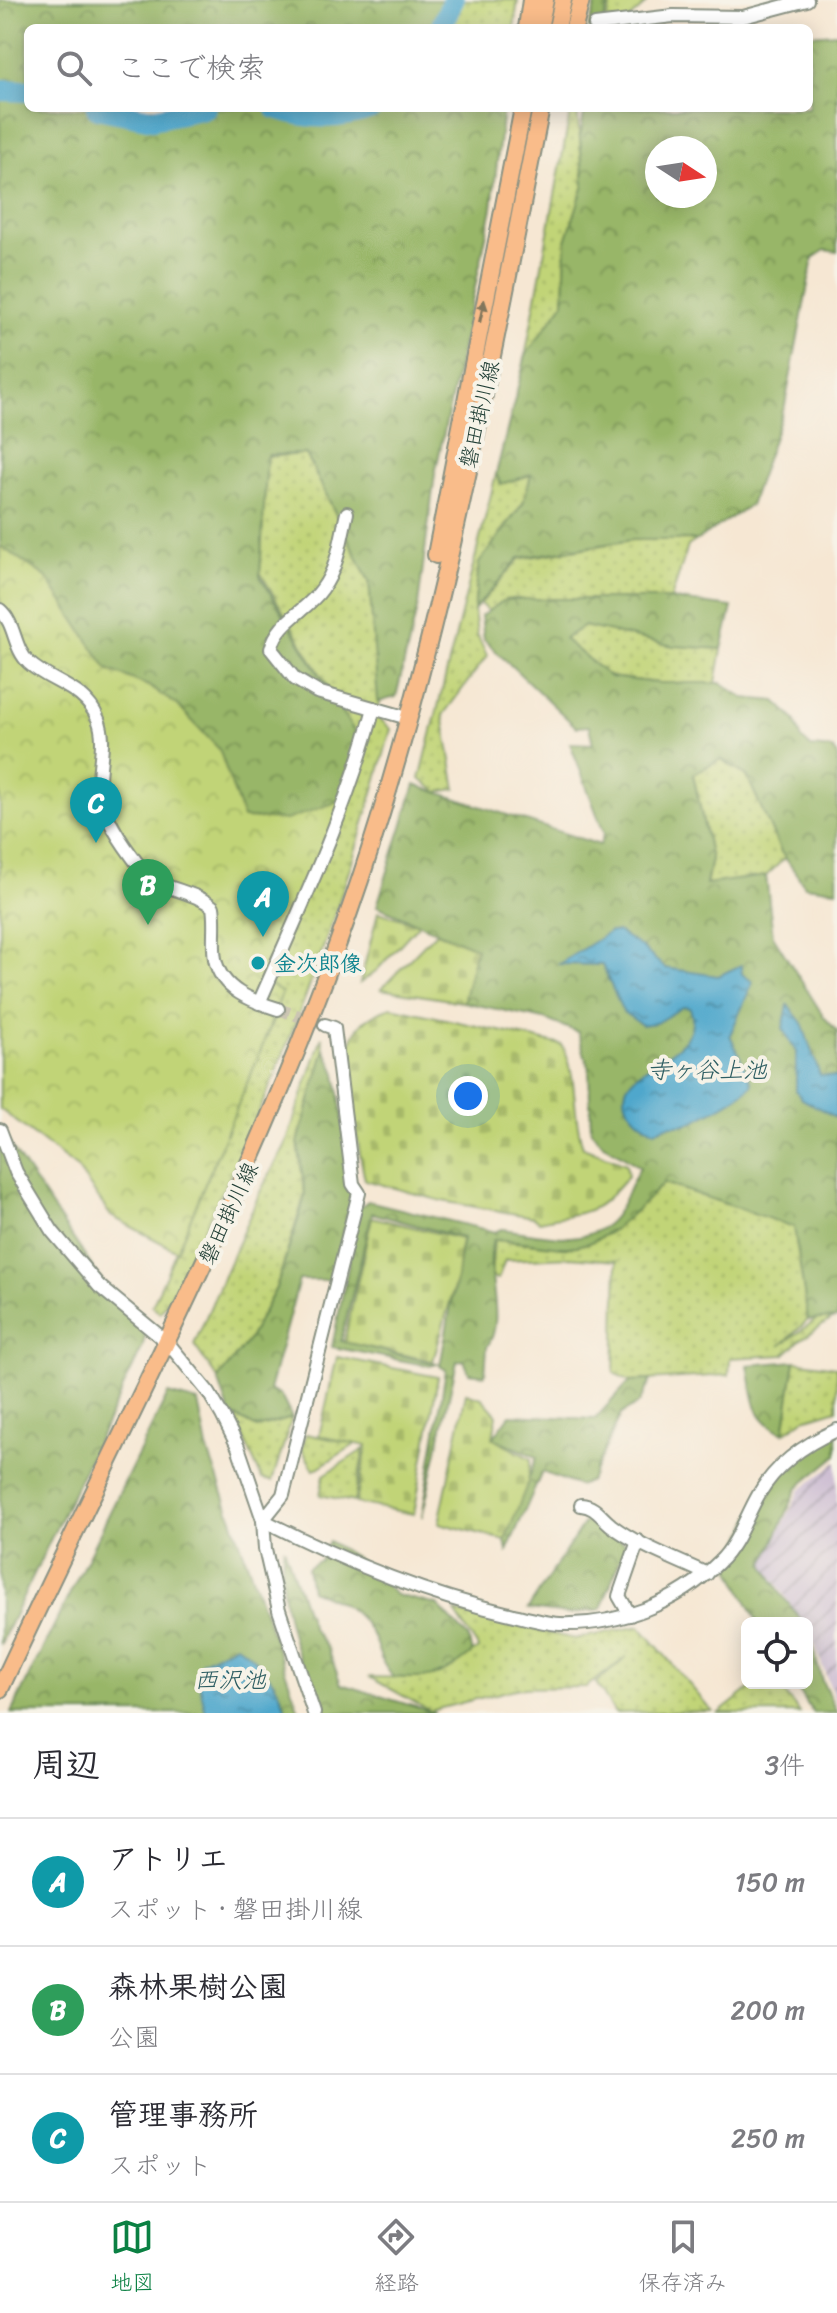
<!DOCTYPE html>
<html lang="ja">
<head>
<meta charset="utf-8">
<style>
	:root { --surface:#fff; --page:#f7f7f7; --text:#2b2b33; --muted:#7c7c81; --line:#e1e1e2; --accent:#0b8043 }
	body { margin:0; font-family:Sriracha,"Klee One",sans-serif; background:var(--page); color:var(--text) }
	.controls { position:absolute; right:24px; bottom:24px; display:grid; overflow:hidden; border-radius:12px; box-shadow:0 4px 20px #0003 }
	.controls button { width:72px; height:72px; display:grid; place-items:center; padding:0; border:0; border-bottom:2px solid var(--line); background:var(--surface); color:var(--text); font:40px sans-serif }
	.compass { position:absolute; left:645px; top:136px; width:72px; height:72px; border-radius:50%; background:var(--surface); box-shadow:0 4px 20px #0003; rotate:102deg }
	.you { position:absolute; left:468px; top:1096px; width:28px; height:28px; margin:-20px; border:6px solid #fff; border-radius:50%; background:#1a73e8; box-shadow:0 0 0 12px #1a73e833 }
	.badge { display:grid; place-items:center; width:52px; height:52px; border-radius:50%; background:var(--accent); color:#fff; font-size:26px; font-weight:700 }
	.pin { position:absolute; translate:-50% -66px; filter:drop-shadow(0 2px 4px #0008) }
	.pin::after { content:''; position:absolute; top:42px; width:28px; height:24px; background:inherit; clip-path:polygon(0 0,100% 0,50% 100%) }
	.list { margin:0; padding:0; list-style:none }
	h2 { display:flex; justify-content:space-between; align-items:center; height:104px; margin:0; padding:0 32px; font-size:34px }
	h2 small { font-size:26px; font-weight:400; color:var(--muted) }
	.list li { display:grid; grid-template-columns:52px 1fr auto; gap:24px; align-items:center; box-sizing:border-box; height:128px; padding:0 32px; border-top:2px solid var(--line) }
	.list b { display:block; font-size:30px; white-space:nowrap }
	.list p { margin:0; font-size:26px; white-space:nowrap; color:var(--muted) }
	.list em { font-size:26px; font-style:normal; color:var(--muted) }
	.icon { flex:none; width:44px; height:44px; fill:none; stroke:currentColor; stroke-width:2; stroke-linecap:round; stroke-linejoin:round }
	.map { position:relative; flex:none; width:837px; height:1713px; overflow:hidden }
	.search { position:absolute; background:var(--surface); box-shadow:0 4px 20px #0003; left:24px; right:24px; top:24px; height:88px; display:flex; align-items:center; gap:20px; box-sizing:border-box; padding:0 28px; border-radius:12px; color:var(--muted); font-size:30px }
	.sheet { height:488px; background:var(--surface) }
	nav { display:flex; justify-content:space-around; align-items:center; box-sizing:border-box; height:112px; border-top:2px solid var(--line); background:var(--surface); font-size:22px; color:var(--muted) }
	nav a { display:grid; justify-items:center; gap:4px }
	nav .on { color:var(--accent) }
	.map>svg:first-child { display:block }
</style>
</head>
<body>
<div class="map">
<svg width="837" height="1713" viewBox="0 0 837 1713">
	<defs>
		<pattern id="industrial-furrows" width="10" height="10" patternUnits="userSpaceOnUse" patternTransform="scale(2)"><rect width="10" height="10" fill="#cdbed3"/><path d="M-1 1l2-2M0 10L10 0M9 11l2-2" fill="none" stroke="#a69cac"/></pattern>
		<pattern id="grass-dots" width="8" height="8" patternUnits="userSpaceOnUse" patternTransform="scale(2)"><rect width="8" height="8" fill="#c1d477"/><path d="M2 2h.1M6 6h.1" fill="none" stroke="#a5b768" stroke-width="1.8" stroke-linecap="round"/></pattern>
		<pattern id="forest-crowns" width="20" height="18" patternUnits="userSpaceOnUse" patternTransform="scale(2)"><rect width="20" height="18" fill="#98b668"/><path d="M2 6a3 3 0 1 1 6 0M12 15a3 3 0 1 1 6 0" fill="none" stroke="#7b9556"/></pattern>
		<pattern id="cemetery-stones" width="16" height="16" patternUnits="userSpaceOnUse" patternTransform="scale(2)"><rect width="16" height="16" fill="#c1d477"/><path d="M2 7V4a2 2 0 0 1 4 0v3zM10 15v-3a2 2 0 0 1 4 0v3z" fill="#a5b768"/></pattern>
		<pattern id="park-crowns" width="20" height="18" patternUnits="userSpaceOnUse" patternTransform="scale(2)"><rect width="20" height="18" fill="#c1d477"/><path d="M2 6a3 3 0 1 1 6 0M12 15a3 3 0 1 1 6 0" fill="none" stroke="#a5b768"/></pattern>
		<pattern id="water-ripples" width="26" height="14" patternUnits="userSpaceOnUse" patternTransform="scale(2)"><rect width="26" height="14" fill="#4fa7cc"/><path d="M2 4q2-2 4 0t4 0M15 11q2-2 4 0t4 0" fill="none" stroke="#4189a6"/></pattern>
	</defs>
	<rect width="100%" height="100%" fill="#f7f3e8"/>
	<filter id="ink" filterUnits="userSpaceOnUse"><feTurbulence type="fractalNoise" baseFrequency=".0125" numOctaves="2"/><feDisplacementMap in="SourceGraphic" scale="16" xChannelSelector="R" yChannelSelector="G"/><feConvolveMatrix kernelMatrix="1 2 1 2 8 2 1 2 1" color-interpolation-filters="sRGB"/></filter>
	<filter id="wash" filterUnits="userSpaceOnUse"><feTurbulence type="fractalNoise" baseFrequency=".006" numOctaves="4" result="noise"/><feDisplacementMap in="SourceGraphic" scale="32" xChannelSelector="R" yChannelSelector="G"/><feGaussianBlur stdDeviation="1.8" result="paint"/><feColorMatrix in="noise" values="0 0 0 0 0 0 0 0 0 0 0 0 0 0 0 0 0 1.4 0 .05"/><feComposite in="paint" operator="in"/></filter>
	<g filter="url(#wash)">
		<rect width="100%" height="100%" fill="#f6e7d3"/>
		<path fill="url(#industrial-furrows)" d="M837 1462V1706L807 1623H803L764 1564 800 1490Z"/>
		<g fill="url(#grass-dots)" stroke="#708856" stroke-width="2">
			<path d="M450 0H518L514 28H447L444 13Z"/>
			<path d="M613 0H645L646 4 619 28H604Z"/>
			<path d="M571 108H577L584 185 566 253 564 302 524 363Z"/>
			<path d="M306 454 369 581 381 701 378 709 382 710 380 719 391 729C346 894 290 1057 213 1210 196 1245 182 1279 160 1313L152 1306C221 1156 262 992 298 831L335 812 364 739 358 738 260 572 266 457Z"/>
			<path d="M496 474 501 484 532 474 523 503 479 564 474 610 477 634 487 656 443 715 456 789 438 792 420 779Z"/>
			<path d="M632 540H697L688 546 671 599H506L488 611 480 604 519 559Z"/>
			<path d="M584 626 679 646 722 649 716 683H658L610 677 564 639Z"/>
			<path d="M721 759 747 776 787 856 766 876 706 885 711 859 693 774Z"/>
			<path d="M322 1037 324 1052 298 1142 305 1194 276 1288 249 1339 218 1379 194 1345 260 1192 285 1146Z"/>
			<path d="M663 1183 795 1227 808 1320 780 1346 836 1305 837 1316 800 1340 784 1355 730 1358 729 1375 630 1381 614 1373 617 1261 570 1257 505 1260 498 1279 491 1277 494 1240C591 1250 591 1250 663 1183Z"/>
			<path d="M795 1361 837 1367V1409L804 1419 784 1433Z"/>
			<path d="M234 1416 257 1428 292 1418 272 1481 262 1479Z"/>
			<path d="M306 1434 356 1444 314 1470 302 1449Z"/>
			<path d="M364 1449 354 1502 320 1495 324 1475Z"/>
			<path d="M455 1612 575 1639 640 1626 712 1711 615 1713 596 1683 627 1657 586 1687 519 1688 430 1711 369 1677 423 1678 479 1649Z"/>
			<path d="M757 1683H776L800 1713H719Z"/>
		</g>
		<g fill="url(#forest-crowns)" stroke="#5c7a4e" stroke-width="2" fill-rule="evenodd">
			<path d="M0 0H449L443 10 448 28H28V108H503L492 208 435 474 418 605 396 697 378 702 369 581 306 454 267 455 260 576 358 738 336 809 286 820 243 818 219 749 178 706 148 686 107 669 46 577 0 546Z"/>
			<path d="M597 0H611L601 28H589Z"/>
			<path d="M837 33V252L825 250 813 258 785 405 750 505 697 540H632L519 558 474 610 479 563 523 503 531 475 501 484 496 474 526 355 564 302 566 241 584 185 580 137 585 108H809V35ZM657 148H705V196H657Z"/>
			<path d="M506 599H671L732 607 722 649 673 646 584 626 564 639 610 677 659 683H722L744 698 775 701 795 720 802 740 811 747 833 749 837 755V890L805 886 781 852 747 776 721 759 693 774 711 859 706 884 766 876 773 936 824 1017 837 1031V1318L808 1320 794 1227 664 1183C635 1210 604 1250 561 1247 538 1245 516 1239 493 1240 484 1274 507 1318 487 1347L485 1375 469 1373 464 1360 457 1361 422 1517 446 1370 440 1366 463 1238 372 1213 341 1341 437 1364 430 1366 332 1347 360 1207 368 1201 495 1232 501 1229C536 1232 587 1251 614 1217 625 1203 631 1182 640 1167L602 1143 591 1131 589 1069 578 1032 544 1019 463 1002 476 948 377 906 415 785 600 845 604 833 570 743 593 744 589 726 576 727 484 640 481 616Z"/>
			<path d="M325 1049 336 1073 354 1194 330 1280H299L269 1390 281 1396 292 1418 257 1428 230 1414 218 1379 249 1339 276 1288 301 1211 305 1194 298 1142Z"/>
			<path d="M0 1130 120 1308 146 1331 143 1346 0 1645Z"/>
			<path d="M795 1361 784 1433C751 1419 754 1397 748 1365Z"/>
			<path d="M651 1380 639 1403 621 1414 590 1481 579 1486 542 1472 507 1551 505 1540 537 1457 493 1438 510 1415 595 1419 630 1381Z"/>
			<path d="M168 1394 198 1402 207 1448 300 1713H11Z"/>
			<path d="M837 1434V1455L798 1487 764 1564 781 1594 804 1623H758L730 1568C757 1503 766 1461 837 1434Z"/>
			<path d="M588 1517 626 1544 601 1609 569 1614 528 1609Z"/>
			<path d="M329 1541 356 1558 396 1595 437 1605 468 1637 472 1653C444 1676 430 1681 393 1677 383 1665 381 1659 376 1644 366 1614 340 1600 311 1590L307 1568 320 1560Z"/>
			<path d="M284 1547 312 1628 328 1649 341 1684 435 1713H322C299 1665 275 1600 284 1547Z"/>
			<path d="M807 1627 822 1681 837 1713H813L794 1683H807Z"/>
		</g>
		<g fill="url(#cemetery-stones)" stroke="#708856" stroke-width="2">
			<path d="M378 912 419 924 377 970 360 983Z"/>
			<path d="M436 932 476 948 463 1002 381 989Z"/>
			<path d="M391 1007 562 1045C579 1076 571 1113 583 1147L626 1164 628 1176C593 1218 589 1210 539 1221L534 1217 442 1201 365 1180C359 1151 342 1060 353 1037 360 1020 376 1012 391 1007Z"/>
			<path d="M372 1217 461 1239 457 1277 433 1361 344 1342Z"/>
			<path d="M337 1357 438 1377 414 1514 356 1503 367 1446 319 1436Z"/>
			<path d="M466 1393 482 1398 497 1415 493 1438 531 1459 528 1482 505 1540 439 1523Z"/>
		</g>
		<path fill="url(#park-crowns)" stroke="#708856" stroke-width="2" d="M0 546 46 577 107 669 148 686 178 706 219 749 243 818 286 820 345 799 268 983 282 993 264 1041 278 1009 177 1251 111 1216 77 1168 0 1109Z"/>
		<g fill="url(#water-ripples)" stroke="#377280" stroke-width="2">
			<path d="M609 932H618L640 946 665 968 718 976 741 965 742 974 753 982 730 1035 752 1083C749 1093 704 1116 692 1122 679 1128 671 1121 655 1131 630 1118 609 1093 642 1071 663 1056 702 1042 690 1008L683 1007 656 1023 642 1025 623 1012 602 965 559 964Z"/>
			<path d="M788 1005 802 1023 820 1075 837 1077V1118L802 1099 796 1091V1052L783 1028Z"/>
			<path d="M236 1644C256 1658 284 1688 286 1713H206L198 1678 201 1662Z"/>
		</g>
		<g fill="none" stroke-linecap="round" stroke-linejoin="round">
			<g stroke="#4fa7cc" stroke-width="22">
				<path d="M441 28 453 0"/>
				<path d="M0 90 28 91"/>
				<path d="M97 108 152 119 205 108"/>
				<path d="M276 108C309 119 339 120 372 108"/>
			</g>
		</g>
	</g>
	<g filter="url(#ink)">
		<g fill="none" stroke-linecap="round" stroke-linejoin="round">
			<path stroke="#cbc5b3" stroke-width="12" stroke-dasharray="12 6" stroke-linecap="butt" d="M278 1009 325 1025"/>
			<defs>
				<g id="minor">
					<path d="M595 25 673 16 743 17 807 0"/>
					<path d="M347 513C341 538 338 568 322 589 306 612 278 620 271 649L295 679 317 692 408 718"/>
					<path d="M0 610C16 624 13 648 29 663 52 684 84 686 98 719 107 741 98 764 99 786 100 813 123 845 140 867 159 892 191 888 213 907 216 925 212 942 215 959 221 990 252 1001 278 1009"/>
					<path d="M259 1003C301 907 347 810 374 708"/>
					<path d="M0 1130 16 1172 52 1231 99 1286 168 1343 209 1393 222 1415 238 1447 263 1520 265 1549 279 1610 314 1713"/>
					<path d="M581 1505C595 1506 600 1516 611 1525 638 1546 676 1559 707 1574"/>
					<path d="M263 1520C339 1559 422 1594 506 1613 523 1617 542 1623 560 1624 618 1626 678 1603 719 1562 738 1544 746 1516 759 1494 777 1463 805 1444 837 1430"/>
					<path d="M263 1520 283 1495 359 1193 353 1184 334 1028 325 1025"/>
					<path d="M630 1615 619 1596 638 1541"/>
				</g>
				<g id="major">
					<path d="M527 28 531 0"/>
					<path d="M539 28 545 0"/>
					<path d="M557 28 563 0"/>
					<path d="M574 28 581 0"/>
					<path d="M436 555 523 108"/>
					<path d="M0 1689C124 1421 266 1162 360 880 443 631 490 365 541 108"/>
				</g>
			</defs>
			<use href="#minor" stroke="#8a9284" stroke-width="16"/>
			<use href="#major" stroke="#8a9284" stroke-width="20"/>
			<use href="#minor" stroke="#fff" stroke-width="12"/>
			<use href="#major" stroke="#f9bc8a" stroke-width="16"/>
		</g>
		<defs><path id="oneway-solid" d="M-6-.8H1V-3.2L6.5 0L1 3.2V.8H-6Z" transform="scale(2)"/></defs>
		<use fill="#81765b" href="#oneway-solid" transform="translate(482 311) rotate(-78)"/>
	</g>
	<circle fill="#0f9aa8" stroke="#f7f3e8" stroke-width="3" cx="258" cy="963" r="8"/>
	<g text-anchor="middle" stroke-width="8" stroke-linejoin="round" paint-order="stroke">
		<g font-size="22" fill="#1f3d34" stroke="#f7f3e8">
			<text transform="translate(479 414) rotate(-77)" y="8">磐田掛川線</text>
			<text transform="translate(228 1213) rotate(-65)" y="8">磐田掛川線</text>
		</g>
		<g font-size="22" font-weight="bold" fill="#0d838f" stroke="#f7f3e8" text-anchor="start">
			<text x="274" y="971">金次郎像</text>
		</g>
		<g font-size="24" font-style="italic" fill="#2d5d62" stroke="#f7f3e8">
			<text x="707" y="1078">寺ヶ谷上池</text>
			<text x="230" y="1688">西沢池</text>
		</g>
	</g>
</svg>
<div class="controls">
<button><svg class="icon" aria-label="locate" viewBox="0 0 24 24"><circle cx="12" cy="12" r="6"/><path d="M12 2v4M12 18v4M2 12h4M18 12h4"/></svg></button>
</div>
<svg class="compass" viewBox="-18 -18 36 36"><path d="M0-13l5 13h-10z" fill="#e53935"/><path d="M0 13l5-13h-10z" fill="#7c7c81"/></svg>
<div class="you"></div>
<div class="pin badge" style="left:263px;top:937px;background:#0f9aa8">A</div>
<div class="pin badge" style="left:148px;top:925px;background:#2e9e5b">B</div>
<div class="pin badge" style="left:96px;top:843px;background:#0f9aa8">C</div>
<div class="search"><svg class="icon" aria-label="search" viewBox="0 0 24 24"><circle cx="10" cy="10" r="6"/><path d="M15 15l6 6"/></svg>ここで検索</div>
</div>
<section class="sheet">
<h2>周辺<small>3件</small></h2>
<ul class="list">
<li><span class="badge" style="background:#0f9aa8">A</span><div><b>アトリエ</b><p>スポット · 磐田掛川線</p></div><em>150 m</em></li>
<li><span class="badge" style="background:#2e9e5b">B</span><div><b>森林果樹公園</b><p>公園</p></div><em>200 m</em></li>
<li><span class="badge" style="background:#0f9aa8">C</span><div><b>管理事務所</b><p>スポット</p></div><em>250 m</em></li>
</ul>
</section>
<nav>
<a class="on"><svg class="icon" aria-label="map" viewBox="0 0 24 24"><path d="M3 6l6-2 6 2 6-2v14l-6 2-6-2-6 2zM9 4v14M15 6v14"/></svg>地図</a>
<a><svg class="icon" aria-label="directions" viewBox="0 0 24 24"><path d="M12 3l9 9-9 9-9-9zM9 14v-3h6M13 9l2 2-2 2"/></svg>経路</a>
<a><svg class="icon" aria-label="saved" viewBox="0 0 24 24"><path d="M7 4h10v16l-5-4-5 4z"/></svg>保存済み</a>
</nav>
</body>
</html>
